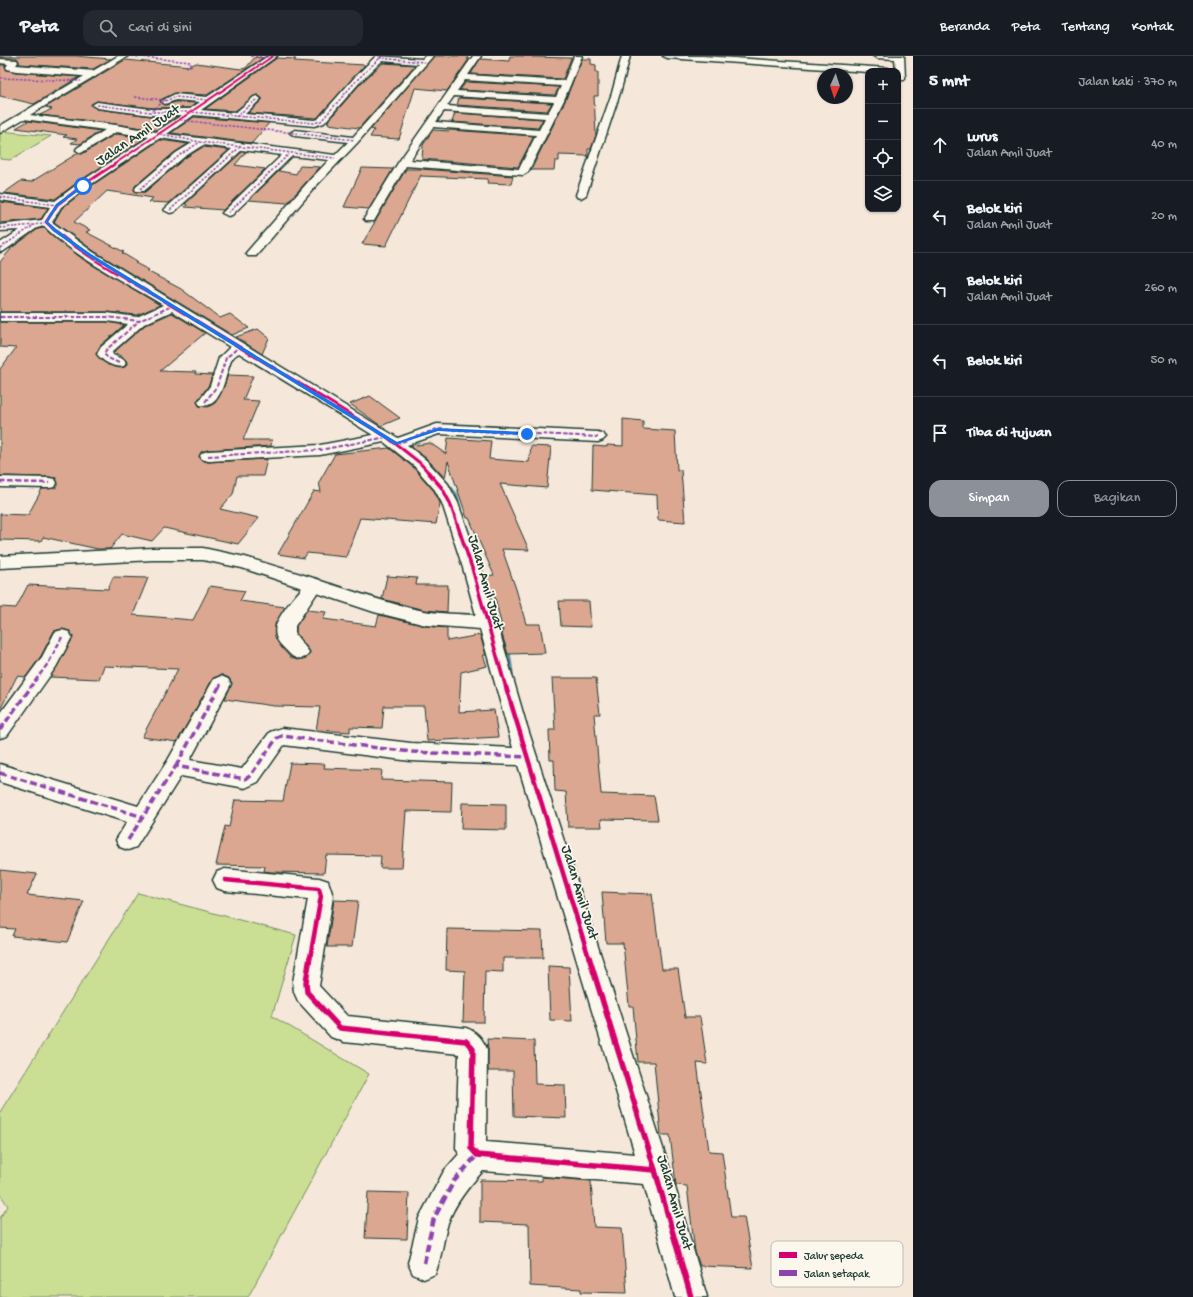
<!DOCTYPE html>
<html lang="id">
<head>
<meta charset="utf-8">
<style>
	:root { --surface:#171b24; --page:#242831; --text:#f1f3f6; --muted:#9ea1a6; --line:#363941; --accent:#8c9099 }
	body { margin:0; font-family:"Gochi Hand",sans-serif; background:var(--page); color:var(--text) }
	.controls { position:absolute; right:12px; top:12px; display:grid; overflow:hidden; border-radius:8px; box-shadow:0 1px 3px #0004 }
	.controls button { width:36px; height:36px; display:grid; place-items:center; padding:0; border:0; border-bottom:1px solid var(--line); background:var(--surface); color:var(--text); font:20px sans-serif }
	.compass { position:absolute; left:817px; top:12px; width:36px; height:36px; border-radius:50%; background:var(--surface); box-shadow:0 1px 3px #0004; rotate:183deg }
	.stop { position:absolute; width:12px; height:12px; margin:-9px; border:3px solid #1a73e8; border-radius:50%; background:#fff }
	.stop.end { background:#1a73e8; border-color:#fff; box-shadow:0 1px 4px #0008 }
	.list { margin:0; padding:0; list-style:none }
	h2 { display:flex; justify-content:space-between; align-items:center; height:52px; margin:0; padding:0 16px; font-size:17px }
	h2 small { font-size:13px; font-weight:400; color:var(--muted) }
	.list li { display:grid; grid-template-columns:26px 1fr auto; gap:12px; align-items:center; box-sizing:border-box; height:72px; padding:0 16px; border-top:1px solid var(--line) }
	.list b { display:block; font-size:15px; white-space:nowrap }
	.list p { margin:0; font-size:13px; white-space:nowrap; color:var(--muted) }
	.list em { font-size:13px; font-style:normal; color:var(--muted) }
	.actions { display:flex; gap:8px; padding:12px 16px }
	.actions a { flex:1; padding:9px 0; border:1px solid var(--accent); border-radius:12px; text-align:center; font-size:14px; color:var(--accent) }
	.actions .main { background:var(--accent); color:#fff }
	.icon { flex:none; width:22px; height:22px; fill:none; stroke:currentColor; stroke-width:2; stroke-linecap:round; stroke-linejoin:round }
	.map { position:relative; flex:none; width:913px; height:1241px; overflow:hidden }
	header { display:flex; align-items:center; gap:24px; box-sizing:border-box; height:56px; padding:0 20px; background:var(--surface); border-bottom:1px solid var(--line) }
	header strong { font-size:19px }
	nav { display:flex; gap:22px; margin-inline-start:auto; font-size:14px }
	.search { width:280px; height:36px; background:var(--page); display:flex; align-items:center; gap:10px; box-sizing:border-box; padding:0 14px; border-radius:12px; color:var(--muted); font-size:15px }
	main { display:flex }
	aside { flex:1; background:var(--surface) }
	.map>svg:first-child { display:block }
</style>
</head>
<body>
<header>
<strong>Peta</strong>
<div class="search"><svg class="icon" aria-label="search" viewBox="0 0 24 24"><circle cx="10" cy="10" r="6"/><path d="M15 15l6 6"/></svg>Cari di sini</div>
<nav><a>Beranda</a><a>Peta</a><a>Tentang</a><a>Kontak</a></nav>
</header>
<main>
<div class="map">
<svg width="913" height="1241" viewBox="0 0 913 1241">
	<rect width="100%" height="100%" fill="#f5e7da"/>
	<filter id="ink" filterUnits="userSpaceOnUse"><feTurbulence type="fractalNoise" baseFrequency=".025" numOctaves="2"/><feDisplacementMap in="SourceGraphic" scale="8" xChannelSelector="R" yChannelSelector="G"/><feConvolveMatrix kernelMatrix="1 2 1 2 8 2 1 2 1" color-interpolation-filters="sRGB"/></filter>
	<g filter="url(#ink)">
		<g fill="#cade94" stroke="#748e64">
			<path d="M0 75 51 80 10 104 0 103Z"/>
			<path d="M138 837 296 879 272 960 369 1018 248 1241H0V1162L8 1150 0 1138V1056Z"/>
		</g>
		<g fill="none" stroke-linecap="round" stroke-linejoin="round">
			<g fill="#6693a8" fill-rule="evenodd">
				<path d="M276 0H279L262 12H260V10Z"/>
				<path d="M95 124 98 125 59 155 56 167 62 175 59 176 52 167 56 154Z"/>
				<path d="M407 388 429 402 458 438 462 453 461 454H457L452 438 425 404 405 391 404 390Z"/>
				<path d="M494 563H498L499 565 511 599 514 619 513 621 511 622 508 619 505 599 493 565Z"/>
			</g>
		</g>
		<g fill="#dba790" stroke="#1f3d34">
			<path d="M0 0H75L111 3 93 13 19 8V5L17 2H0Z"/>
			<path d="M434 0H468L467 3H469L447 35 415 32 399 83 370 81 374 74 371 73Z"/>
			<path d="M510 0H532V1L571 2 563 23 471 18 480 3 509 5Z"/>
			<path d="M255 1 263 2 207 39 175 37 160 44 166 49 176 46 196 47 190 52H151L97 45 91 48 97 53 151 60H177L156 74 116 68 40 59 52 53 46 51 125 4 190 10 196 7 241 13 246 12Z"/>
			<path d="M277 2 296 3 294 5 365 9 317 62 248 57 262 44V42L257 39 235 55 205 53Z"/>
			<path d="M582 3H591V8L596 9V16H598V40H594L596 79 591 93H588V100L559 99V105H555L554 114H531L565 45Z"/>
			<path d="M383 7 415 9 359 72 328 68 329 66H327L361 27Z"/>
			<path d="M0 9H5V12L7 14 16 16 79 21 34 48 0 40Z"/>
			<path d="M466 26 559 31 555 39 460 34Z"/>
			<path d="M459 42 552 47 547 55 457 49Z"/>
			<path d="M455 57 543 63 538 72 452 66Z"/>
			<path d="M194 61 269 67 252 87 171 77Z"/>
			<path d="M28 65 101 75 80 88 71 87 77 83 63 81 67 79 16 72Z"/>
			<path d="M433 74 449 75 450 74 534 80 518 111 422 103 423 89Z"/>
			<path d="M116 78 145 82 78 126 55 143 4 137 21 125 31 126 78 97 82 98Z"/>
			<path d="M160 84 188 88 175 96 135 130 134 134 136 136H145L185 102 203 91 229 94 169 147 149 146 153 142 107 135 74 166 90 174 86 176 124 196 122 197 137 206 135 207 149 214 147 215 181 233 220 262 230 258 249 272 232 279 94 195 54 166 62 152 88 132Z"/>
			<path d="M242 96H246L235 109 265 113 223 154 185 151 187 149 185 148Z"/>
			<path d="M300 110 320 111 287 147 249 144 279 115 296 118Z"/>
			<path d="M362 112 393 113 369 153 344 151Z"/>
			<path d="M406 113H421L513 120 511 128 487 127 488 123 421 120V119L386 190 362 188Z"/>
			<path d="M0 146 48 152 41 163 0 167Z"/>
			<path d="M44 172 55 182 84 204 160 249 137 259 107 256H0V206L11 193H10L38 173Z"/>
			<path d="M172 257 205 277 160 315 196 316 195 318 212 319 209 329 197 345 199 350 208 351 215 347 223 333 228 319 253 320 243 344 259 345 243 384H272L271 390 208 394 201 396 199 401 202 404 208 406 267 403 263 420H237L233 438 220 453 259 462 238 488 164 472 152 485 122 478 110 493H98L43 481 41 485 0 484V458L28 459 42 433 55 432 58 428 56 422 49 421 0 420V313L16 292 0 291V266H107L124 269 100 290 96 298 108 309 120 312 125 311 127 306 125 303 114 296 145 269Z"/>
			<path d="M258 273 269 282 262 298 236 281Z"/>
			<path d="M370 340 400 362 381 370 350 348Z"/>
			<path d="M623 363 643 365V373L675 375 677 414H681L685 466 658 464 657 439 592 434 593 390 607 391V389L623 390Z"/>
			<path d="M448 382 491 385 489 403 529 406 531 390 551 391 547 432 500 428 529 494 502 493 516 533 526 568H540L545 597 508 598 501 575H503L494 538 490 539 485 520 494 519 469 462H467L448 405 445 422 427 403 410 390 430 387 446 398Z"/>
			<path d="M389 392 413 411 434 435 440 447 436 468 360 462 346 501 307 497 304 502 278 498 314 435 321 436 319 426 335 398Z"/>
			<path d="M387 520 417 522 416 529H448L447 556 424 554 382 543Z"/>
			<path d="M113 521 148 522 133 559 193 564 210 530 245 535 240 545 285 551 275 568V580L281 591 290 601 297 604 306 602 310 596 296 577V570L307 554 326 556 323 563 376 570 379 559 426 570 447 572V585L480 579 486 599H483L487 610 461 616 459 656 494 654 498 681 427 685 424 650H384L382 672 350 671V676L316 674 320 651 274 650 225 643 232 627 229 622 222 619 213 622 177 686 142 681 178 613 104 610 99 623 50 621 73 582 70 575 62 573 54 575 41 600 26 621 17 620 0 654V551L16 552 28 529 108 533Z"/>
			<path d="M559 545H589L591 571 561 570Z"/>
			<path d="M552 622H596L600 658H594L601 738 654 740 658 764 601 763 602 771H568L566 736 555 735 554 704H550L549 674H555Z"/>
			<path d="M290 707 325 708 324 712 382 714 381 724 452 726 451 756 406 755 402 812H380L381 800 326 799 324 817 271 816 264 815 265 810 216 809 225 770 229 771 235 744 283 745Z"/>
			<path d="M462 747 506 748V774L461 773Z"/>
			<path d="M0 814 37 818 27 839 84 845 67 886 12 880 15 873 0 872Z"/>
			<path d="M602 836 652 838 662 913H678L685 961H700L707 1008 697 1007 709 1095 722 1096 731 1161H744L753 1212 700 1210 695 1196 687 1130 676 1129 670 1079H661L654 1006H638L633 950H629L623 887H606Z"/>
			<path d="M334 844 358 845 352 891H327Z"/>
			<path d="M447 873 542 875 543 902H503V916L485 915 484 966H463L465 915 446 914Z"/>
			<path d="M548 910 569 911 572 965 550 964Z"/>
			<path d="M487 983 534 985 535 1028 565 1029 566 1062 514 1060 513 1015H488V993Z"/>
			<path d="M542 1121 591 1125 594 1171 622 1172 627 1237 581 1236V1233L530 1230 529 1168 480 1166V1124L542 1125Z"/>
			<path d="M368 1136 409 1137 407 1183 365 1182Z"/>
		</g>
		<g fill="none" stroke-linecap="round" stroke-linejoin="round">
			<defs>
				<g id="minor">
					<path d="M268 0H277L201 54 235 57 254 41 257 40 261 43 245 58 314 64 318 63 354 22 376 0 422 3 425 0H433L358 86 316 130 256 200H248L246 197 308 126 329 104 292 100 232 159 228 160 222 157 224 155 282 99 242 94 174 156 170 157 164 154 166 152 232 93 203 89 184 101 144 135H136L135 133 136 131 176 97 192 87 160 82 87 131 61 151 52 166 93 196 398 382 437 368 598 376 603 378 606 381 603 384 598 386 439 378 407 389 426 404 448 428 458 447 481 512 525 664 670 1114 707 1241H675L644 1128 483 1115C469 1130 455 1147 448 1167 443 1183 442 1201 435 1218L424 1223 413 1218 408 1207 419 1162 444 1115 459 1098 456 1092 459 998 344 986 331 981 298 945 294 936 293 926 308 843 225 835 217 832 213 824 217 816 225 813 319 822 328 825 333 840 319 930 347 960 466 972C477 976 482 982 487 993L486 1086 635 1098 518 709 411 705 284 689 258 726 245 732 181 720 136 791 128 794 120 791 116 784 127 766 0 726V708L138 750 168 704 214 623 221 620 228 623 231 628 190 704 242 713 270 676 282 672 411 687 513 692 480 573 426 569 374 556 317 537 295 570V578L309 596 306 601C297 604 293 602 287 595 283 591 277 586 276 580 271 566 293 543 302 532L242 512 203 504H153L0 512V500L153 492H203L245 501 320 524 321 525C355 536 389 548 424 555 441 558 459 558 476 559L463 512 442 447 435 434 414 410 384 386 320 399 208 405 202 403 200 400 202 397 208 395 320 389 373 379 239 297C237 298 234 300 232 303 225 315 223 355 200 349L198 346 210 330 219 302 230 291 172 255 144 268 112 296 113 299 124 304 126 307 124 310C114 312 103 306 97 298L101 291 128 268 107 265H0V257H107L137 261 163 249C126 227 73 200 44 170L37 172 4 195 0 196V187L20 174 0 175V169L42 164 50 151 0 144V138L55 145 79 127 149 81 116 76 81 97 76 94 77 92 105 74 24 63 21 62 19 60 21 58 116 69 156 76 182 59H151L97 52 92 49 97 46 151 53H190L200 46 176 44 165 48 161 45 175 38 207 41ZM382 5 418 8 353 81 295 74 290 77 295 80 348 86 335 99 167 78 194 59 314 70 324 67 360 26Z"/>
					<path d="M473 0H481L468 19 564 25 574 0H582L564 44 528 116 523 119 406 110 374 165H366L364 163 398 107ZM465 24 561 30 556 41 457 35ZM454 40 554 46 548 57 447 50ZM444 55 545 62 539 74 436 66ZM433 71 536 79 519 113 410 104Z"/>
					<path d="M622 0H630L620 37 586 139 581 142 577 141 576 139 612 37Z"/>
					<path d="M663 0H703L888 12 892 15 868 16 667 2Z"/>
					<path d="M873 0H904L905 22 904 24H898V15H896L895 3 877 2Z"/>
					<path d="M0 3 17 4 18 6 16 9 95 15 99 18 95 21 16 15 7 13 6 11 8 8 0 7Z"/>
					<path d="M0 421 49 422 55 423 57 427 55 431 49 432 0 431Z"/>
					<path d="M62 574 69 576 72 581 56 611 7 680 0 682V658L42 601 55 576Z"/>
				</g>
				<path id="tertiary" d="M118 0H128L0 77V70Z"/>
			</defs>
			<use href="#minor" stroke="#1f3d34" stroke-width="3"/>
			<use href="#tertiary" stroke="#1f3d34" stroke-width="3"/>
			<use href="#minor" fill="#fbf7ec" fill-rule="evenodd"/>
			<use href="#tertiary" fill="#fbf7ec" fill-rule="evenodd"/>
			<g stroke="#8e44ad" stroke-width="1.5" stroke-dasharray="2.5 1.5" stroke-linecap="butt">
				<path d="M132 0 190 6 191 8 186 11"/>
				<path d="M251 0 270 2"/>
				<path d="M379 2 424 6"/>
				<path d="M0 22 81 25"/>
				<path d="M135 41 165 44 151 56"/>
				<path d="M165 45 175 41 208 44"/>
				<path d="M97 49 151 56H191L314 67 321 65 357 24 382 0"/>
				<path d="M236 61 257 43"/>
				<path d="M180 64 355 84"/>
				<path d="M160 78 200 86 335 102"/>
				<path d="M140 133 180 99 200 86"/>
				<path d="M0 141 57 149"/>
				<path d="M170 154 240 91"/>
				<path d="M228 157 289 98"/>
				<path d="M0 172 35 169 46 166"/>
				<path d="M0 192 33 170"/>
			</g>
			<g stroke="#8e44ad" stroke-width="2" stroke-dasharray="4.5 2" stroke-linecap="butt">
				<path d="M0 261H107L139 265 172 250"/>
				<path d="M119 307 108 302 104 298 106 294 139 265"/>
				<path d="M205 346 217 330 226 302 239 291"/>
				<path d="M396 388 437 373 598 381"/>
				<path d="M208 400 320 394 387 381"/>
			</g>
			<g stroke="#8e44ad" stroke-width="2.5" stroke-dasharray="5.5 2.5" stroke-linecap="butt">
				<path d="M0 426 49 427"/>
				<path d="M30 632 49 606 62 581"/>
				<path d="M219 632 221 628"/>
			</g>
			<g stroke="#8e44ad" stroke-width="3.5" stroke-dasharray="7 3.5" stroke-linecap="butt">
				<path d="M0 674 31 631"/>
				<path d="M176 710 219 631"/>
				<path d="M0 717 143 761"/>
				<path d="M128 784 176 710 245 723 250 720 277 682 282 680 411 696 527 701"/>
			</g>
			<path stroke="#8e44ad" stroke-width="4.5" stroke-dasharray="8 4.5" stroke-linecap="butt" d="M424 1207 434 1162 454 1125 477 1099"/>
			<defs>
				<path id="cycleway-far5" d="M113 109 273 0"/>
				<path id="cycleway-far4" d="M115 108 83 129 57 149 46 166C78 198 126 222 165 246"/>
				<path id="cycleway-far3" d="M164 245 387 381 420 407 429 417"/>
				<path id="cycleway-far2" d="M428 416 442 432 450 447 472 512 506 632"/>
				<g id="cycleway-far1">
					<path d="M506 631 589 902"/>
					<path d="M225 824 319 833 321 840 310 902"/>
				</g>
				<g id="cycleway">
					<path d="M310 901 306 926 307 936 340 972 466 985 473 993 471 1092 477 1099 655 1114"/>
					<path d="M589 901 655 1114 691 1241"/>
				</g>
			</defs>
			<use href="#cycleway-far5" stroke="#fbf7ec" stroke-width="3"/>
			<use href="#cycleway-far4" stroke="#fbf7ec" stroke-width="4"/>
			<use href="#cycleway-far3" stroke="#fbf7ec" stroke-width="5"/>
			<use href="#cycleway-far2" stroke="#fbf7ec" stroke-width="6"/>
			<use href="#cycleway-far1" stroke="#fbf7ec" stroke-width="7"/>
			<use href="#cycleway" stroke="#fbf7ec" stroke-width="8"/>
			<use href="#cycleway-far5" stroke="#d6006c" stroke-width="2"/>
			<use href="#cycleway-far4" stroke="#d6006c" stroke-width="2.5"/>
			<use href="#cycleway-far3" stroke="#d6006c" stroke-width="3"/>
			<use href="#cycleway-far2" stroke="#d6006c" stroke-width="3.5"/>
			<use href="#cycleway-far1" stroke="#d6006c" stroke-width="4.5"/>
			<use href="#cycleway" stroke="#d6006c" stroke-width="5.5"/>
		</g>
	</g>
	<path fill="#1a73e8" d="M82 129 85 130 58 150 48 166 56 173 91 198 397 386 437 372 527 376 529 378 527 379 438 375 395 389 88 200 53 175 45 166 56 148Z"/>
	<g text-anchor="middle" stroke-width="3.5" stroke-linejoin="round" paint-order="stroke">
		<g font-size="15" fill="#1f3d34" stroke="#fbf7ec">
			<text transform="translate(137 78) rotate(-34)" y="5">Jalan Amil Juat</text>
			<text transform="translate(487 526) rotate(74)" y="5">Jalan Amil Juat</text>
			<text transform="translate(581 836) rotate(73)" y="5">Jalan Amil Juat</text>
			<text transform="translate(676 1146) rotate(74)" y="5">Jalan Amil Juat</text>
		</g>
	</g>
	<rect x="771" y="1185" width="132" height="46" rx="6" fill="#fbf7ec" stroke="#b9bfb5" stroke-width="1"/>
	<rect x="779" y="1196" width="18" height="6" fill="#d6006c"/>
	<rect x="779" y="1214" width="18" height="6" fill="#8e44ad"/>
	<g font-size="11" fill="#1f3d34">
		<text x="804" y="1203">Jalur sepeda</text>
		<text x="804" y="1221">Jalan setapak</text>
	</g>
</svg>
<div class="controls">
<button>+</button>
<button>−</button>
<button><svg class="icon" aria-label="locate" viewBox="0 0 24 24"><circle cx="12" cy="12" r="6"/><path d="M12 2v4M12 18v4M2 12h4M18 12h4"/></svg></button>
<button><svg class="icon" aria-label="layers" viewBox="0 0 24 24"><path d="M12 4l9 5-9 5-9-5zM3 14l9 5 9-5"/></svg></button>
</div>
<svg class="compass" viewBox="-18 -18 36 36"><path d="M0-13l5 13h-10z" fill="#e53935"/><path d="M0 13l5-13h-10z" fill="#9ea1a6"/></svg>
<div class="stop" style="left:83px;top:130px"></div>
<div class="stop end" style="left:527px;top:378px"></div>
</div>
<aside>
<h2>5 mnt<small>Jalan kaki · 370 m</small></h2>
<ul class="list">
<li><svg class="icon" aria-label="ahead" viewBox="0 0 24 24"><path d="M12 20V5M6 11l6-6 6 6"/></svg><div><b>Lurus</b><p>Jalan Amil Juat</p></div><em>40 m</em></li>
<li><svg class="icon" aria-label="left" viewBox="0 0 24 24"><path d="M17 20v-9H6M10 6l-5 5 5 5"/></svg><div><b>Belok kiri</b><p>Jalan Amil Juat</p></div><em>20 m</em></li>
<li><svg class="icon" aria-label="left" viewBox="0 0 24 24"><path d="M17 20v-9H6M10 6l-5 5 5 5"/></svg><div><b>Belok kiri</b><p>Jalan Amil Juat</p></div><em>260 m</em></li>
<li><svg class="icon" aria-label="left" viewBox="0 0 24 24"><path d="M17 20v-9H6M10 6l-5 5 5 5"/></svg><div><b>Belok kiri</b></div><em>50 m</em></li>
<li><svg class="icon" aria-label="arrive" viewBox="0 0 24 24"><path d="M6 21V4h12l-3 4 3 4H6"/></svg><div><b>Tiba di tujuan</b></div></li>
</ul>
<div class="actions"><a class="main">Simpan</a><a>Bagikan</a></div>
</aside>
</main>
</body>
</html>
